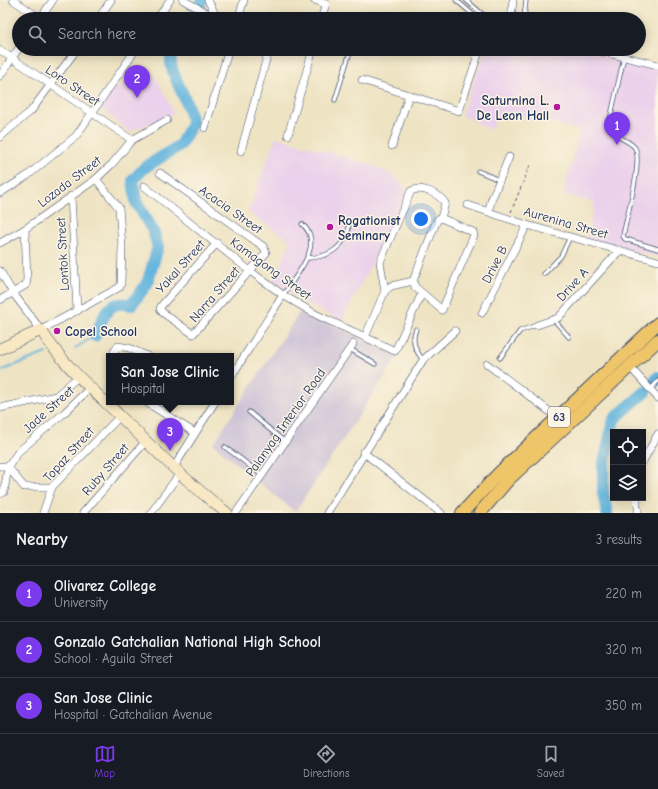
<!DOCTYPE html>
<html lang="en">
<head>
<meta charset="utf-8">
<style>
	:root { --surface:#171b24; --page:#242831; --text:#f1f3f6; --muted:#9ea1a6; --line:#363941; --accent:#7c3aed }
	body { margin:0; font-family:"Comic Neue",sans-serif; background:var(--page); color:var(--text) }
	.controls { position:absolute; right:12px; bottom:12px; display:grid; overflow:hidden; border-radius:0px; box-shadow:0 2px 10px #0003 }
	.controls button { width:36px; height:36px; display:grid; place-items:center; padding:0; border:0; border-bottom:1px solid var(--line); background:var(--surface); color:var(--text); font:20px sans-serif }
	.you { position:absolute; left:421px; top:219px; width:14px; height:14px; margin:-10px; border:3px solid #fff; border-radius:50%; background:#1a73e8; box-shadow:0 0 0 6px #1a73e833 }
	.badge { display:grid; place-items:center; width:26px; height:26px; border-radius:50%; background:var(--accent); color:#fff; font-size:13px; font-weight:700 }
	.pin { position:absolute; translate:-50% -33px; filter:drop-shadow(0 1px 2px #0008) }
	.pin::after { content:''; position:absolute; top:21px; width:14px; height:12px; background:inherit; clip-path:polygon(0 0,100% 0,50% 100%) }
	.popup { position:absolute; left:106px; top:353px; width:128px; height:52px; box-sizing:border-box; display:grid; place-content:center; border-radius:0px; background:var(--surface); filter:drop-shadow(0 1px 3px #0005); font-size:13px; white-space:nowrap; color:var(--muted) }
	.popup b { font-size:15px; color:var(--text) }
	.popup::after { content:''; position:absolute; left:50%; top:100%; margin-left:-8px; border:8px solid transparent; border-top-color:var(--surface) }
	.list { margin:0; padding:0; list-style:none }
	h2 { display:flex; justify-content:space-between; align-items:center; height:52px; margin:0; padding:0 16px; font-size:17px }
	h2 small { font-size:13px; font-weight:400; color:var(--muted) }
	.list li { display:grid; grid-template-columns:26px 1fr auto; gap:12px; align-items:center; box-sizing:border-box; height:56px; padding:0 16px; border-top:1px solid var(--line) }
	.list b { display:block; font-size:15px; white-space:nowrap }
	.list p { margin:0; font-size:13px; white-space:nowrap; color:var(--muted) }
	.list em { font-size:13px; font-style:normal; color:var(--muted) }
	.icon { flex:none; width:22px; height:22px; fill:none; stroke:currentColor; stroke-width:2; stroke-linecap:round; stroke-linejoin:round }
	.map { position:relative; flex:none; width:658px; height:513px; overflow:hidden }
	.search { position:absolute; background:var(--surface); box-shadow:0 2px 10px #0003; left:12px; right:12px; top:12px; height:44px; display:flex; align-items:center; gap:10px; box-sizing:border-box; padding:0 14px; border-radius:22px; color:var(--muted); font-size:15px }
	.sheet { height:220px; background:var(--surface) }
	nav { display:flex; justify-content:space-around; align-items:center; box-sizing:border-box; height:56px; border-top:1px solid var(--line); background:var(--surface); font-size:11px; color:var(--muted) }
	nav a { display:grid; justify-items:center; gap:2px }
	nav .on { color:var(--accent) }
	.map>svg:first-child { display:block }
</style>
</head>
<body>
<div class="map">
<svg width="658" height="513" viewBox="0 0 658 513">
	<rect width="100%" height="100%" fill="#fcf5e5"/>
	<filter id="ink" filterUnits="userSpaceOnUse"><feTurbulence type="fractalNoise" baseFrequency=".025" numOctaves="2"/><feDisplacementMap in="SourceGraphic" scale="8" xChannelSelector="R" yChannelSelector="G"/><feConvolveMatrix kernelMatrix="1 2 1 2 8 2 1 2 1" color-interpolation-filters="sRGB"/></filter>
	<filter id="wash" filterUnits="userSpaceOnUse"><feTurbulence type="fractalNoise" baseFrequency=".012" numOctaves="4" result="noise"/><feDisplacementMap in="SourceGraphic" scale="16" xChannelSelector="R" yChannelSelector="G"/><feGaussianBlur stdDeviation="0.9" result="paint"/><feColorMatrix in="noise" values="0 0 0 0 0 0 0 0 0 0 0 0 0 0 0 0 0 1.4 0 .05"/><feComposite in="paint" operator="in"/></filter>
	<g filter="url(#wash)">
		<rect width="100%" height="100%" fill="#eee3c2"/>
		<g fill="#ebd1eb">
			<path d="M486 49H579L658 68V257L586 238 595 203 563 194 580 130 509 112 508 119 496 117 492 130 461 115Z"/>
			<path d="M154 73 174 113 129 132 101 108 114 88Z"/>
			<path d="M276 137 369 164 396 177 408 193 342 321 302 301 273 281 291 241 248 212Z"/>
		</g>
		<path fill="#cbbfd5" d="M301 310 398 356 295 512 213 444Z"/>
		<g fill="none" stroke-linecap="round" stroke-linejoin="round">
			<g stroke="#62b4dd" stroke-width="2">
				<path d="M75 348 95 336"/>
				<path d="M0 371 46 353"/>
			</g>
			<g stroke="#62b4dd" stroke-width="12">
				<path d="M194 19 202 0"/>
				<path d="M95 336C105 316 106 299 131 305L147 284 158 247 153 231 136 202 133 180 144 168 180 145 192 124C190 115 188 105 184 97 178 82 166 65 173 49"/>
				<path d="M652 385 658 377"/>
				<path d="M607 513 603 493V468L614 419 645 392"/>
			</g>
		</g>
	</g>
	<g filter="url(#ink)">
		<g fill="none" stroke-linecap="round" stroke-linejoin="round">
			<defs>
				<g id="lane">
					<path d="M456 0 478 19"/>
					<path d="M466 0 488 19"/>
					<path d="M524 19 526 0"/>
					<path d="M432 49 439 52 450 49"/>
					<path d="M624 57 609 124C614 140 628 138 635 148 643 161 626 219 623 236L625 239 658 249"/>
					<path d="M335 100 351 49"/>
					<path d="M478 171 499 180"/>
					<path d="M308 258C325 257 338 252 346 236 348 231 350 229 348 224"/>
					<path d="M544 274 561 256 570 237"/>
					<path d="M283 295C295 276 326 244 302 224"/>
					<path d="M554 320 569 337"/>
					<path d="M416 329C411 341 415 350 423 360"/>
					<path d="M350 349 375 364"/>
					<path d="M500 358 520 331 537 325"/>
					<path d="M651 389 658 381"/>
					<path d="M249 412 285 442"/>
					<path d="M225 447 262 475"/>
				</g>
				<g id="street">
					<path d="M13 0 40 18"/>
					<path d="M183 0 218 19"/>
					<path d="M208 0 217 18"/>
					<path d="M314 0 326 4 321 19"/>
					<path d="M40 19 53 0"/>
					<path d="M98 19 111 0"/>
					<path d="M157 19 170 0"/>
					<path d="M238 19 244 0"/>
					<path d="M511 19 513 0"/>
					<path d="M591 49 658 65"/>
					<path d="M0 50 132 140"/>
					<path d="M0 76 19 48"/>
					<path d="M362 80 459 111 480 49"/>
					<path d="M205 128 229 49"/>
					<path d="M288 135 313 49"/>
					<path d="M0 137 31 111 77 49"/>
					<path d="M392 146 409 95"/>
					<path d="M241 151 269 49"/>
					<path d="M160 173 264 247 266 253 193 334 163 313 160 309 161 306 217 243"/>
					<path d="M144 186 250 271 283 295 317 315 395 351 422 293"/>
					<path d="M0 193 27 176 76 136 136 49"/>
					<path d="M71 196 77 311"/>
					<path d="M468 205 527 225 658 261"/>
					<path d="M489 211 491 201 509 157"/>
					<path d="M0 243 25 229 96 179 112 164 132 140 167 120"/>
					<path d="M0 271 13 293 41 330 120 287 121 283 122 246 119 208 96 179"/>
					<path d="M385 291 380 262 411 191C422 186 438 193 445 203L441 218 437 220 413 281 415 287 442 310 474 235 473 232 441 218"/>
					<path d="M0 300 26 285 27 279 25 229"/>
					<path d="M482 313 527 225"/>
					<path d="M537 325 558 318 620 250"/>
					<path d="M365 337 385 291 391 286 413 281"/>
					<path d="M115 356 114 352 118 346 129 348 147 356"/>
					<path d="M487 364 558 418"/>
					<path d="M630 367 658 398"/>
					<path d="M231 377 283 295"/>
					<path d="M146 402 195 433"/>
					<path d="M0 408 56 396 78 377"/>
					<path d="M363 452 441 513"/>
					<path d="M643 461 658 434"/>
					<path d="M0 466 8 467"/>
					<path d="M8 467 24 487H52"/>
					<path d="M174 467 215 402"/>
					<path d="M0 494 4 492 8 467 18 452 64 413 90 388"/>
					<path d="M637 498V504"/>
					<path d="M638 509V513"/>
					<path d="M43 513 52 487 120 416"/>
					<path d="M83 513 146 441"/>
					<path d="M151 513 180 473"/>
					<path d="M236 513 353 344"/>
					<path d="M327 513 423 360 455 331"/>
				</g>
				<g id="secondary">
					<path d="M41 330C61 363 93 390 121 417 155 450 189 484 227 513"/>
					<path d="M0 349 41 330"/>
				</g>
				<g id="primary">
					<path d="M462 513 499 473 658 323"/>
					<path d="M480 513 508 480 658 340"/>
				</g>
			</defs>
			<use href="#lane" stroke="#3b4a6d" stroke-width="5"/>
			<use href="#street" stroke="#3b4a6d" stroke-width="8"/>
			<use href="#secondary" stroke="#3b4a6d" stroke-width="12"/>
			<use href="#primary" stroke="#3b4a6d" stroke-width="14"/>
			<path stroke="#3b4a6d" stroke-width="1" stroke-dasharray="3 3" stroke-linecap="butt" d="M511 212 530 165"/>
			<use href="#lane" stroke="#fff" stroke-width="3.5"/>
			<use href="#street" stroke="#fff" stroke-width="7"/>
			<use href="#secondary" stroke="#f8e8c3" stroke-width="11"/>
			<use href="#primary" stroke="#eec569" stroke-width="12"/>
		</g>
	</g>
	<g fill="#b5179e" stroke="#fcf5e5" stroke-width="1.5">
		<circle cx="557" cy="107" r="4"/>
		<circle cx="330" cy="227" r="4"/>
		<circle cx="57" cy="331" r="4"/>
	</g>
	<g text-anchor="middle" stroke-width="3" stroke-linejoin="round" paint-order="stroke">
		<rect fill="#fcf5e5" stroke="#5e6a86" stroke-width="1" x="548" y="407" width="22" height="20" rx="3"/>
		<g font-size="12" font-weight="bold" fill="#1b2f5e">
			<text x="559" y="421">63</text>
		</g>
		<g font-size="13" fill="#1b2f5e" stroke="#fcf5e5">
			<text transform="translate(73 85) rotate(34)" y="5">Loro Street</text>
			<text transform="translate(69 181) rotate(-37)" y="5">Lozada Street</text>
			<text transform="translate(231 209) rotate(35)" y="5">Acacia Street</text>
			<text transform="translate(566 222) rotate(16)" y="5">Aurenina Street</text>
			<text transform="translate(62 254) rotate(-93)" y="5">Lontok Street</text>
			<text transform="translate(494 264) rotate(-63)" y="5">Drive B</text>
			<text transform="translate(180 266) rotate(-48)" y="5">Yakal Street</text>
			<text transform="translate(271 268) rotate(36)" y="5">Kamagong Street</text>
			<text transform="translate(572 284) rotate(-48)" y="5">Drive A</text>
			<text transform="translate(214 294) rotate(-49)" y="5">Narra Street</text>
			<text transform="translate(48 409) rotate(-42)" y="5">Jade Street</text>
			<text transform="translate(285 422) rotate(-55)" y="5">Palanyag Interior Road</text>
			<text transform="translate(68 454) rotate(-48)" y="5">Topaz Street</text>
			<text transform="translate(105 469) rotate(-49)" y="5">Ruby Street</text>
		</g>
		<g font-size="13" font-weight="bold" fill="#1b2f5e" stroke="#fcf5e5" text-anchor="start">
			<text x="549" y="105" text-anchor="end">Saturnina L.<tspan x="549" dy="15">De Leon Hall</tspan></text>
			<text x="338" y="225">Rogationist<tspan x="338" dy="15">Seminary</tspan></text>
			<text x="65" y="336">Copel School</text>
		</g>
	</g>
</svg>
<div class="controls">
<button><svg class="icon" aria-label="locate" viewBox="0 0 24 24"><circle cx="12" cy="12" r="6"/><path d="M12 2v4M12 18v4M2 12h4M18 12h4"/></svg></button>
<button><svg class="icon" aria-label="layers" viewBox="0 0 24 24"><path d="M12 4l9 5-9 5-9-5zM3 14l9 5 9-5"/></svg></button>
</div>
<div class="you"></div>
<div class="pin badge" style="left:617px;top:145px">1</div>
<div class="pin badge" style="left:137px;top:98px">2</div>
<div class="pin badge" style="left:170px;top:451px">3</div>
<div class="popup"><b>San Jose Clinic</b>Hospital</div>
<div class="search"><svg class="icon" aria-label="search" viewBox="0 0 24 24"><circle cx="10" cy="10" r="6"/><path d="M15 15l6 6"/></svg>Search here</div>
</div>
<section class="sheet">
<h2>Nearby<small>3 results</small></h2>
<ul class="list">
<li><span class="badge">1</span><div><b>Olivarez College</b><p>University</p></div><em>220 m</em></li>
<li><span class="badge">2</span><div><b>Gonzalo Gatchalian National High School</b><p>School · Aguila Street</p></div><em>320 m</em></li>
<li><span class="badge">3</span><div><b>San Jose Clinic</b><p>Hospital · Gatchalian Avenue</p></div><em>350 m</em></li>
</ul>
</section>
<nav>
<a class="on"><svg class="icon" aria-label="map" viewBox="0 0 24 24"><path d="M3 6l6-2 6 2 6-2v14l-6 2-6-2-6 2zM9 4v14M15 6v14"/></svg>Map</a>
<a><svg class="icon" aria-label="directions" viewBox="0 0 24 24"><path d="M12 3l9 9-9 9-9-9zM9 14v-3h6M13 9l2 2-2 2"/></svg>Directions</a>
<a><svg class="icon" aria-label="saved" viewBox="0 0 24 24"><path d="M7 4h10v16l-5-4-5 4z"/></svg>Saved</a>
</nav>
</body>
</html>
